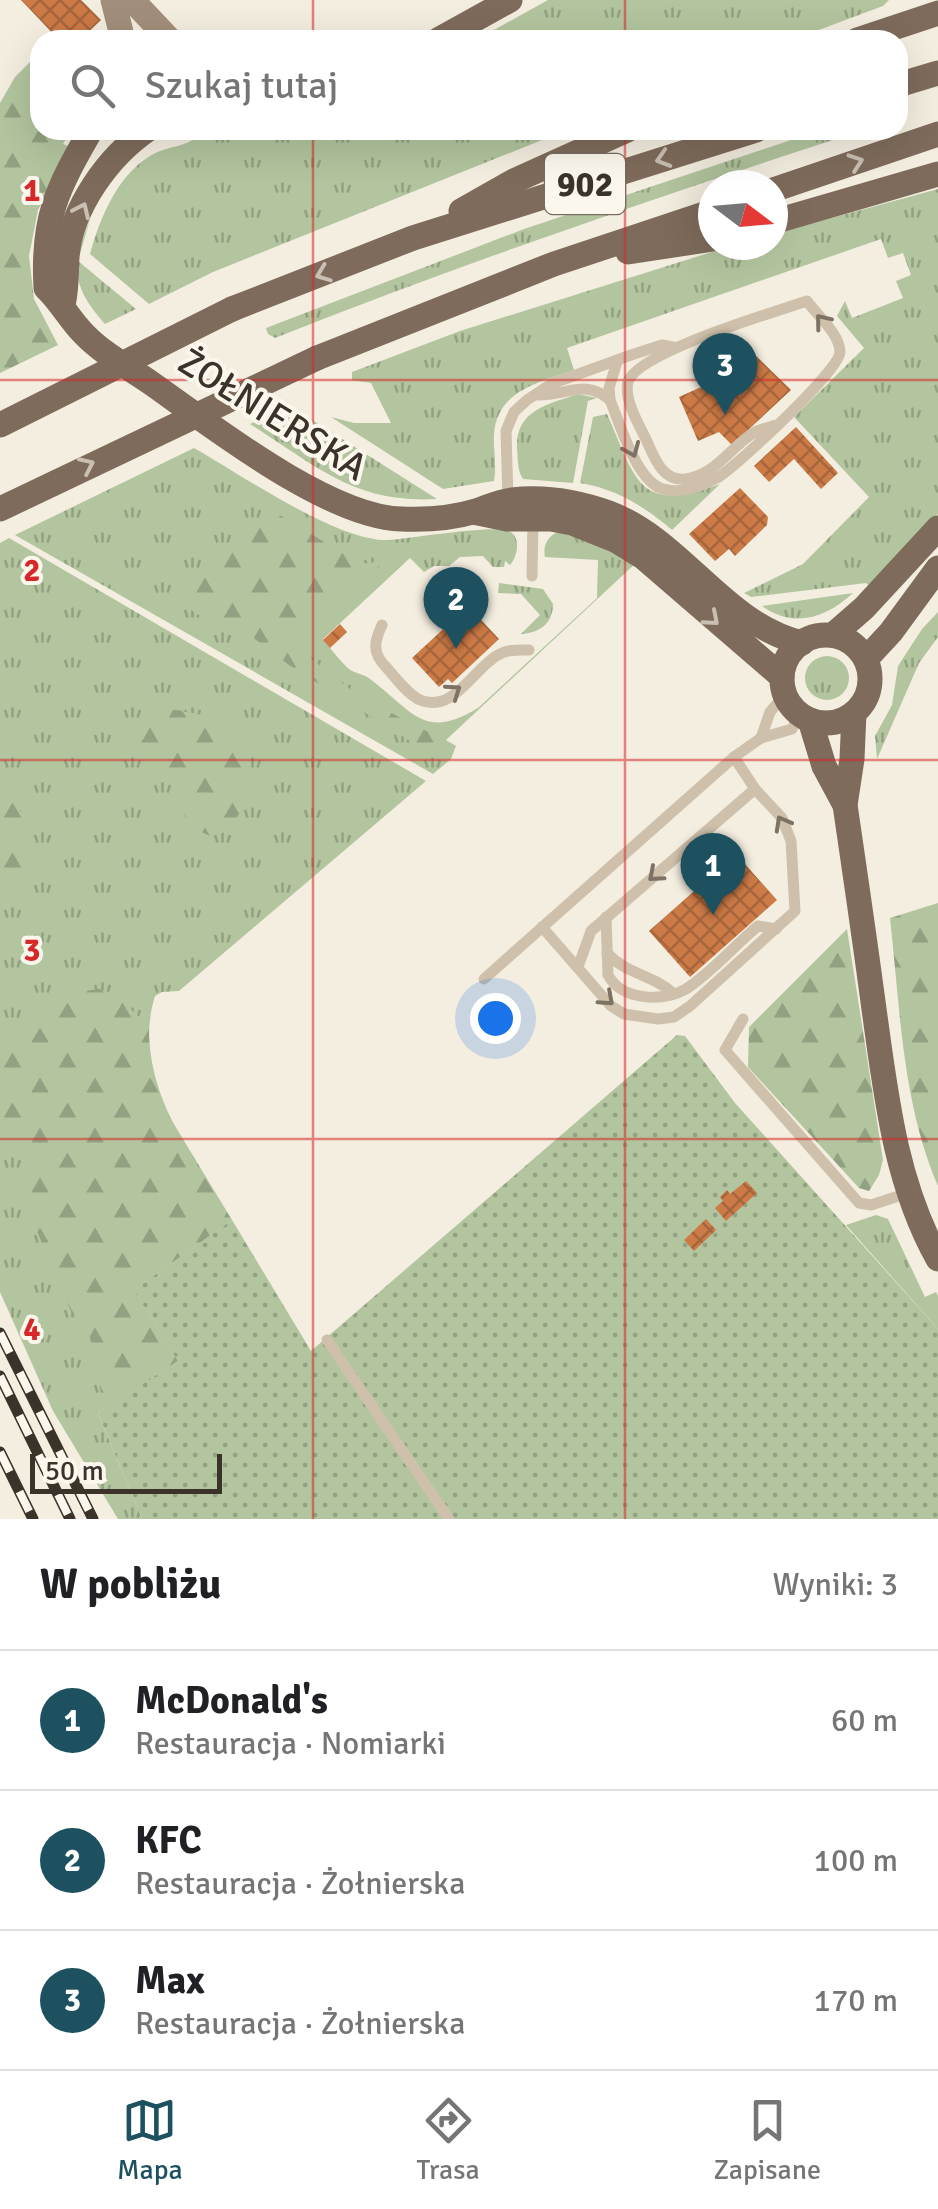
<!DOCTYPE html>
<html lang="pl">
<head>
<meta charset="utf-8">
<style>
	:root { --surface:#fff; --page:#f2f2f2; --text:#202124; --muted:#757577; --line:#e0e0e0; --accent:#1d515f }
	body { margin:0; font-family:Signika,sans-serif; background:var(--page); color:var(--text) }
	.compass { position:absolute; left:698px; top:170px; width:90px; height:90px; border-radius:50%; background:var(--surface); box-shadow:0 10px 40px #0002; rotate:106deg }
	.scale { position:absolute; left:30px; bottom:25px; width:192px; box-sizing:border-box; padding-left:10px; border:5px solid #3b322a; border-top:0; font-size:28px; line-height:35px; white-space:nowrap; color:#3b322a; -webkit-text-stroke:8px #fbf7ed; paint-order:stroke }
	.you { position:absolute; left:495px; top:1018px; width:35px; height:35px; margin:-25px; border:8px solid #fff; border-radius:50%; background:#1a73e8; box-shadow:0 0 0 15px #1a73e833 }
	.badge { display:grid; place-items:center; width:65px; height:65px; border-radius:50%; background:var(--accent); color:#fff; font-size:32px; font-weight:700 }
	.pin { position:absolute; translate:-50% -82px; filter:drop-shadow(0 2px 5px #0008) }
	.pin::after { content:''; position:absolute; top:52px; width:35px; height:30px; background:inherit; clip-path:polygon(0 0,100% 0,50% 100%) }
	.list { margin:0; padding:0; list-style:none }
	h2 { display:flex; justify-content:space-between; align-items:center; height:130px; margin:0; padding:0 40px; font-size:42px }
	h2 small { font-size:32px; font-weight:400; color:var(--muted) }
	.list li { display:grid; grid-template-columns:65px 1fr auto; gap:30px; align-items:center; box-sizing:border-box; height:140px; padding:0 40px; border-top:2px solid var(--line) }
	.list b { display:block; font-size:38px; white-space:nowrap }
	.list p { margin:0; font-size:32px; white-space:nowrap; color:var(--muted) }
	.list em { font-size:32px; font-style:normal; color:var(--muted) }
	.icon { flex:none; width:55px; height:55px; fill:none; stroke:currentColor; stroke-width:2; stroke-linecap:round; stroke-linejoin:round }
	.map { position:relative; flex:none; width:938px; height:1519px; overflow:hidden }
	.search { position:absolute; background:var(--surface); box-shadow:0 10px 40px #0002; left:30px; right:30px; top:30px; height:110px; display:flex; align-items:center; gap:25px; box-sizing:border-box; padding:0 35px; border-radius:30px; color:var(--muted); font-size:38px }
	.sheet { height:550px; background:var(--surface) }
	nav { display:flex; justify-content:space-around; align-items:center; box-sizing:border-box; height:140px; border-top:2px solid var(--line); background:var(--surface); font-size:28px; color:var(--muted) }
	nav a { display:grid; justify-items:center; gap:5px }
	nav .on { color:var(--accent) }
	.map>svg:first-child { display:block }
</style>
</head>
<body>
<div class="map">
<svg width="938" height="1519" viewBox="0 0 938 1519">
	<defs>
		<pattern id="grass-tufts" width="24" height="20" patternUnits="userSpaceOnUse" patternTransform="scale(2.5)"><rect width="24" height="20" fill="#b2c59e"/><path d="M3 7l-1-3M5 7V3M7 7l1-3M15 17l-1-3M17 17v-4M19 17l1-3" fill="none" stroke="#92a181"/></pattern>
		<pattern id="forest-firs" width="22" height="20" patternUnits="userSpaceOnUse" patternTransform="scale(2.5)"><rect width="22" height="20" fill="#b2c59e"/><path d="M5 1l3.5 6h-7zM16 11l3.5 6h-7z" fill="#92a181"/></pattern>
		<pattern id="garden-dots" width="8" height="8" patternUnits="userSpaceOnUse" patternTransform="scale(2.5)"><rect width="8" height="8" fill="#b2c59e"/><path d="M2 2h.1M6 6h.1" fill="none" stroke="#92a181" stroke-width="1.8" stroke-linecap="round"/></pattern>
		<pattern id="building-cross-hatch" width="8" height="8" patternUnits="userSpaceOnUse" patternTransform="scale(2.5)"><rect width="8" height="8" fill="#cc7a46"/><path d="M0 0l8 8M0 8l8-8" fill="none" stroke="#a7653b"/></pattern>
	</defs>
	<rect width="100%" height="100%" fill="#f4eee0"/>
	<g fill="url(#grass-tufts)">
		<path d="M548 0H889L883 6 792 40H476Z"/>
		<path d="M206 130H567L213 272 149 304 90 254C100 218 117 176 150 156 172 143 183 151 206 130Z"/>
		<path d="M821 130H864C666 194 469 261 275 338L268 334 266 328 524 229Z"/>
		<path d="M938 189V514L870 586 866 583 751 597 744 593 803 564 869 497 794 417 864 348 837 316 845 301 852 318 903 298 896 281 911 275 903 253 888 258 881 239 567 348 574 370C541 382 497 390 494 434 493 449 497 465 494 481L443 489 331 417 354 423H391L371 383 352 380V372L460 331 734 245H773V234Z"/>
		<path d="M90 219 78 261 136 309 105 324C70 285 72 265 90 219Z"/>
		<path d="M578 394 597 398 588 401 573 483 523 479C517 470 518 459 517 448 515 410 549 404 578 394Z"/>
		<path d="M290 406 437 499C355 504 316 466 250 424Z"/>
		<path d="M607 414C637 482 638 514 720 484L672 530C645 507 617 489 580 483L593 417Z"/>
		<path d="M194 448C240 474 338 542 388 540 407 539 495 524 509 531 522 538 517 557 510 565L505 561 504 567H493L483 556 460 557 449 566H434L424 572 410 558 323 639C331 649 340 661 349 669 356 674 364 674 370 679 411 709 423 742 478 708L597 598 598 560 545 557C542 544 550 532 564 531L637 562 446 740 456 746 451 759 433 774 15 535Z"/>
		<path d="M9 538 426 781 179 991 162 992 155 996C143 1035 150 1075 166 1111L232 1220 134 1290 178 1361 98 1413 142 1519H118L53 1411 0 1292V543Z"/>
		<path d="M499 583 543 589 553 604C553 624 539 633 521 634L540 615 521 594 498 593Z"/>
		<path d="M853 593C826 618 794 629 762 606Z"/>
		<path d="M938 612V637L919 663 877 759 875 736 892 705 898 666 922 629Z"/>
		<circle cx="827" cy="678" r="22"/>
		<path d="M876 1215 888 1219 925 1297 936 1292 938 1296V1329L846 1225Z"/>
	</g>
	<g fill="url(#forest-firs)">
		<path d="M34 58H40V130H71L63 144 73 148 38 210 29 256 34 299 58 345 0 373V103L15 77Z"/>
		<path d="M278 514 354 560 369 564 392 554 295 646 360 697 456 746 415 744 289 665 246 632 208 621 191 610 185 596C193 572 209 565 229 551 253 535 240 518 278 514Z"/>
		<path d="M148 710H176L224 719 245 736 250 757 243 809 225 832 210 836 189 826 167 773 146 755 139 741V727Z"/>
		<path d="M0 779C25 816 57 862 0 888Z"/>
		<path d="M938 903V1186C902 1103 900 1007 890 918Z"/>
		<path d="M847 929 883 1160 879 1175 869 1191 859 1188 748 1067 749 1027Z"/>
		<path d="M100 989 114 994 149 1026C148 1103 194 1157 232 1220L134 1290 178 1361 107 1408 101 1395 95 1354 89 1335 70 1309 37 1231 19 1153 0 1124V1038L56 1012 84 991Z"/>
	</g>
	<path fill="url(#garden-dots)" d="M677 1035 685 1036 735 1103 938 1329V1519H142L98 1413 178 1361 134 1290 232 1220 311 1351Z"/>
	<g fill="url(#building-cross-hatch)">
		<path d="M21 0H81L101 20 80 40H59Z"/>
		<path d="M750 350 791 390 732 445 719 432 698 441 679 397 719 379Z"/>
		<path d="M796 427 838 473 821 489 794 459 769 482 754 466Z"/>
		<path d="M740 488 768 517 767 525 735 556 729 549 715 561 689 534Z"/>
		<path d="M468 606 499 639 452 683 448 679 439 687 412 658Z"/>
		<path d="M340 624 347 632 330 648 323 640Z"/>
		<path d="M736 854 777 900 690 977 649 931Z"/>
		<path d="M746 1181 757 1193 726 1221 715 1208 723 1201 720 1197 727 1190 730 1194Z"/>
		<path d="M706 1219 716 1230 694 1251 684 1240Z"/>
	</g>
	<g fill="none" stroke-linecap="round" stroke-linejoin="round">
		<g stroke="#cec0aa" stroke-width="11">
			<path d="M537 395C565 396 586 378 610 400 620 424 635 475 658 487 677 496 700 487 717 478 737 466 840 370 840 352 840 334 817 315 807 301 775 312 637 352 628 382 623 401 642 429 649 446 656 462 665 482 686 479 716 475 731 446 755 432 761 429 770 427 776 425"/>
			<path d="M610 400 609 388 617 362"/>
			<path d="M508 500 506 431 514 412 527 400 551 384 631 355 662 345 673 347"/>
			<path d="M532 576 533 520"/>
			<path d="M382 625C374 642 372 653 386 667 396 678 407 694 420 700 453 714 474 668 498 655 508 649 518 650 529 650"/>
			<path d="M761 738 770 712 786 693"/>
			<path d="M606 917 608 975C622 1001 663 1002 686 989 710 974 736 944 758 926L776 929"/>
			<path d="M542 927 611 1006 624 1014 658 1019 674 1017 690 1006 795 911 791 841 782 818 755 789 734 757"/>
			<path d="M607 953C627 975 652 974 673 993"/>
			<path d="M578 967 591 931 755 789"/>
			<path d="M484 979 734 757 761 738 792 729 800 714"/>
			<path d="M743 1019 725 1050 859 1203 871 1205 908 1193"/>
			<path d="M327 1340 449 1519"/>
		</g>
		<g stroke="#a28f7b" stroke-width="25">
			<path d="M113 0 123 40"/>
			<path d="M132 0 170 40"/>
		</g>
		<g stroke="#7e6b5b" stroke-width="25">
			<path d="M438 40 510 0"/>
			<path d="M857 40 938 13"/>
			<path d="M898 85 938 73"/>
			<path d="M91 130C57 189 42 218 46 288 61 302 69 319 84 334 102 353 129 368 151 383 212 426 328 517 401 519 425 520 453 518 476 511 488 507 500 501 512 500 544 496 578 502 609 513 683 541 723 624 802 643"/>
			<path d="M773 190 938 134"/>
			<path d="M461 211 514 181 627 130"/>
			<path d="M773 222 938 174"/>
			<path d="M628 252 713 239"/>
			<path d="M63 305C67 287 66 274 67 257 71 208 108 157 147 130"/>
			<path d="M232 309 413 238 756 130"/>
			<path d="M317 358 554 264 713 211"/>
			<path d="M473 512 507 519H551L572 523 617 541 643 557 782 677"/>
			<path d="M833 635 864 608 938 528"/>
			<circle cx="826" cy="679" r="44"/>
			<path d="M866 659 891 632 938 568"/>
			<path d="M854 713 852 759 845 805C855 873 865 941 874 1009 886 1095 895 1182 938 1259"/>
			<path d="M810 720 824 766 845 805"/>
		</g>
		<defs>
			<g id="rail">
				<path d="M0 1333 93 1519"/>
				<path d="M0 1376 70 1519"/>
				<path d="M0 1452 33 1519"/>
			</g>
		</defs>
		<use href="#rail" stroke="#3b322a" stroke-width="11"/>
		<use href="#rail" stroke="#fbf7ed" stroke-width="8" stroke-dasharray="22" stroke-linecap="butt"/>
		<g stroke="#7e6b5b" stroke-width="25">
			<path d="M0 425 232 309"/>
			<path d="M0 509 317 358"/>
		</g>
	</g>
	<defs><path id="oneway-chevron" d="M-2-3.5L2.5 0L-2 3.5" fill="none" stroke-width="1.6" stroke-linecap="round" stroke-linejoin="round" transform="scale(2.5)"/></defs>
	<g stroke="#c9bfb3">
		<use href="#oneway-chevron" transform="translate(663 159) rotate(163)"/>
		<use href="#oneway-chevron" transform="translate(856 162) rotate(-19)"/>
		<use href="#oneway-chevron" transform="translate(82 210) rotate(-65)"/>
		<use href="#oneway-chevron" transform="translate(323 274) rotate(159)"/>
		<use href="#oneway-chevron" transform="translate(87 465) rotate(-25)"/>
		<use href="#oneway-chevron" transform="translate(712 619) rotate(41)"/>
	</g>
	<g stroke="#7d7264">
		<use href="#oneway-chevron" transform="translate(822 321) rotate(-129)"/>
		<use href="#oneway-chevron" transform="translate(632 450) rotate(67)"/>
		<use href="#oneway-chevron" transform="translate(454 691) rotate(-35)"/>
		<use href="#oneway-chevron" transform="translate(782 823) rotate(-119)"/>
		<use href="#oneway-chevron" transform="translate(655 875) rotate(139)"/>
		<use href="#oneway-chevron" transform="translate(607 999) rotate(42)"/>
	</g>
	<path fill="none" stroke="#d62828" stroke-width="2.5" stroke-opacity="0.55" d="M313 0V40M625 0V40M313 130V1519M625 130V1519M0 380H938M0 760H938M0 1139H938"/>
	<g text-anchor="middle" stroke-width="8" stroke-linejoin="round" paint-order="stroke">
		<rect fill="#fbf7ed" stroke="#756d64" stroke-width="2.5" x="545" y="154" width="80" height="60" rx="8"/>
		<g font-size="35" font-weight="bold" fill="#3b322a">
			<text x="585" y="196">902</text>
		</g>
		<g font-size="38" fill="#3b322a" stroke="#fbf7ed">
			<text transform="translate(273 414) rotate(32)" y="13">ŻOŁNIERSKA</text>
		</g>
	</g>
	<g font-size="32" text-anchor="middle" font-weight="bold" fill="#d62828" stroke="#fbf7ed" stroke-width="8" stroke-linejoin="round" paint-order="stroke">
		<text x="32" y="201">1</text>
		<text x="32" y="581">2</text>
		<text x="32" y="961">3</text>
		<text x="32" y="1340">4</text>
	</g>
</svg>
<svg class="compass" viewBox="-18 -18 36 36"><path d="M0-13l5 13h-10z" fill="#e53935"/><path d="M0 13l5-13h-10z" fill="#757577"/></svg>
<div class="scale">50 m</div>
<div class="you"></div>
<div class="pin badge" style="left:713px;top:915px">1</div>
<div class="pin badge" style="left:456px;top:649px">2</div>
<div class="pin badge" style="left:725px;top:415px">3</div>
<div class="search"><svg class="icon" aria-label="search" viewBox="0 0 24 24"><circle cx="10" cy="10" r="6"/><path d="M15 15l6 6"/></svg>Szukaj tutaj</div>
</div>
<section class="sheet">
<h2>W pobliżu<small>Wyniki: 3</small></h2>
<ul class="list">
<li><span class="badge">1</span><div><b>McDonald's</b><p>Restauracja · Nomiarki</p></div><em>60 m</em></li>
<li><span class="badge">2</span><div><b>KFC</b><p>Restauracja · Żołnierska</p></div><em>100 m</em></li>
<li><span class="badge">3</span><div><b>Max</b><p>Restauracja · Żołnierska</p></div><em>170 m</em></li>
</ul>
</section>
<nav>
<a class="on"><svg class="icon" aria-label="map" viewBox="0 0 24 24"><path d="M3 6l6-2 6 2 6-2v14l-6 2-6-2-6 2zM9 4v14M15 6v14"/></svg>Mapa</a>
<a><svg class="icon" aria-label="directions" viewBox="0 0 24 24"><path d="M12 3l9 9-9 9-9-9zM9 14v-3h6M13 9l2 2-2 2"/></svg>Trasa</a>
<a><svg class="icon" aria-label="saved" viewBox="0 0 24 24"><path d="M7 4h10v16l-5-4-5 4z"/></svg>Zapisane</a>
</nav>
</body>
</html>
